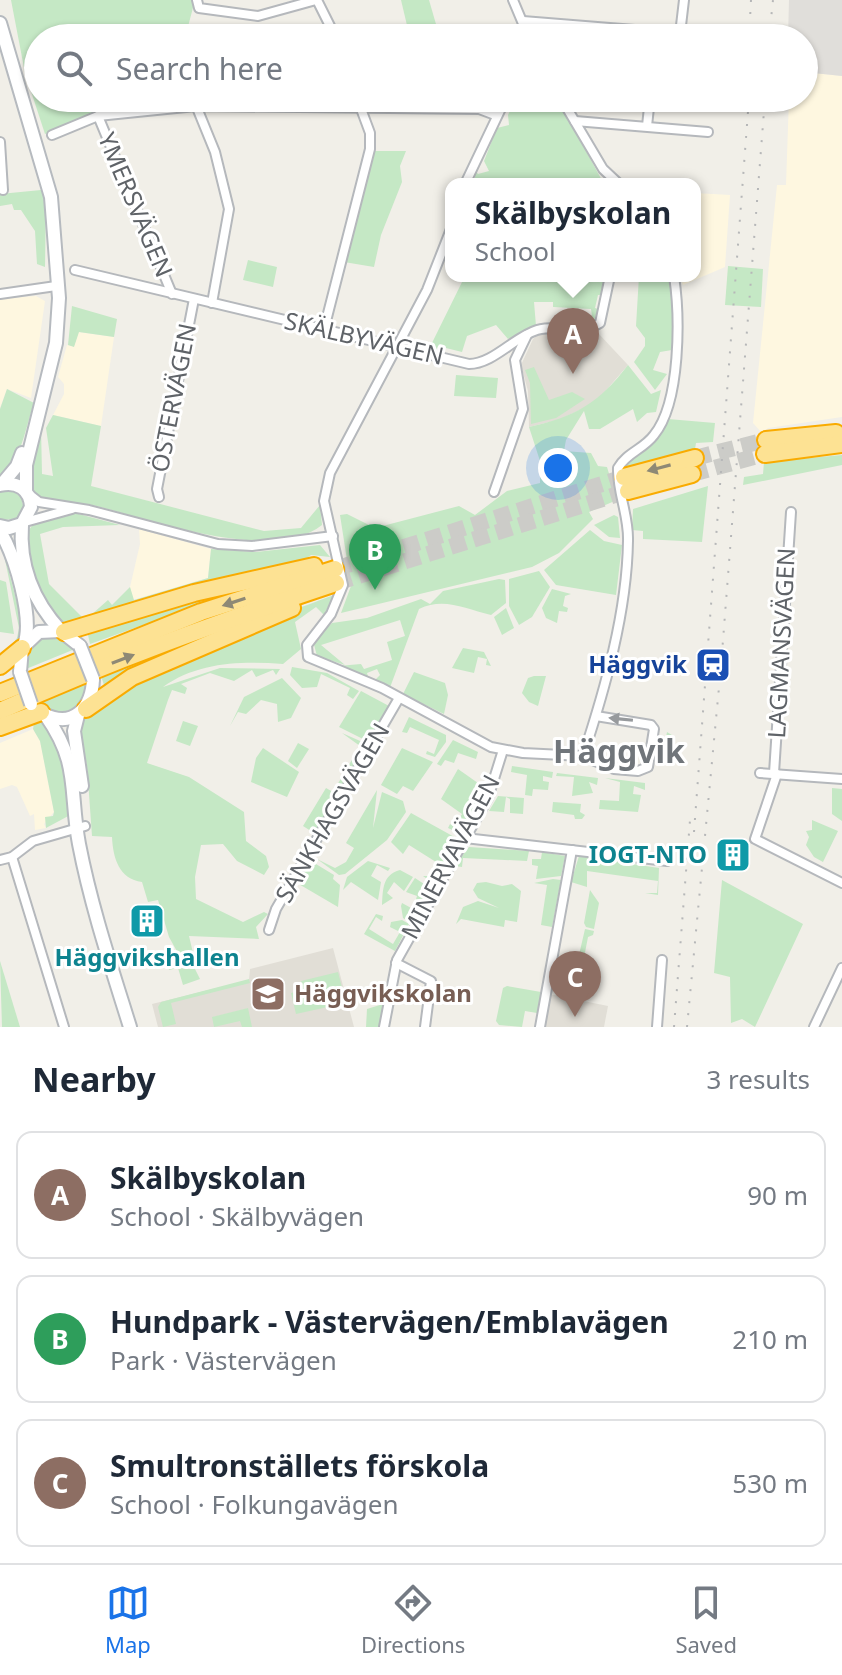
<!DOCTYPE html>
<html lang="en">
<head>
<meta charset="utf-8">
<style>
	:root { --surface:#fff; --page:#f2f2f3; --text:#1f2937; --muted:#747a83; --line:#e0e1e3; --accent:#1a73e8 }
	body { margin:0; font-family:"Noto Sans",sans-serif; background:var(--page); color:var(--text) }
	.you { position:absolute; left:558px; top:468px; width:28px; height:28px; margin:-20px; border:6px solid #fff; border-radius:50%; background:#1a73e8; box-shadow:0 0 0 12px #1a73e833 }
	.badge { display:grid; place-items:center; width:52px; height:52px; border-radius:50%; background:var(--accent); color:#fff; font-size:26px; font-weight:700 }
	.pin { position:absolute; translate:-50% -66px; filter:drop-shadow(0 2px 4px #0008) }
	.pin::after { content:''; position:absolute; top:42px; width:28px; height:24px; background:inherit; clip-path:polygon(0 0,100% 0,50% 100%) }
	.popup { position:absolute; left:445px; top:178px; width:256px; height:104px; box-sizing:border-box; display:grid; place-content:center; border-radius:16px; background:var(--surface); filter:drop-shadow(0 2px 6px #0005); font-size:26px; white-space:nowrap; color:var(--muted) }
	.popup b { font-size:30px; color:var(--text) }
	.popup::after { content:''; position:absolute; left:50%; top:100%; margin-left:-16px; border:16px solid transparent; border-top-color:var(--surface) }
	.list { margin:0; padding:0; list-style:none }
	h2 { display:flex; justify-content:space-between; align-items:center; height:104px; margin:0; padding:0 32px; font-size:34px }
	h2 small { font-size:26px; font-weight:400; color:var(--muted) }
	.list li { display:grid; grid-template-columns:52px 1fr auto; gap:24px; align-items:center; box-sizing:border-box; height:128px; margin:0 16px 16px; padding:0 16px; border:2px solid var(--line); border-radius:16px }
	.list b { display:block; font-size:30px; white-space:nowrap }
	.list p { margin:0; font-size:26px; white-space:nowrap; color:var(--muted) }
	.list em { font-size:26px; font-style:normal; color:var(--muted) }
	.icon { flex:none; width:44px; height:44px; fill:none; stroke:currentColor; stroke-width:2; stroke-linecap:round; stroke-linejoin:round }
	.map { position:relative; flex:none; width:842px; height:1027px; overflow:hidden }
	.search { position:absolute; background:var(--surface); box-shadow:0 2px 6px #0004; left:24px; right:24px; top:24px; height:88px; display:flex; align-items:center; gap:20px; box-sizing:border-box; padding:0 28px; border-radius:44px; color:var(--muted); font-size:30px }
	.sheet { height:536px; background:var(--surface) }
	nav { display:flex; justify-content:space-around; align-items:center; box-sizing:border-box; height:112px; border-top:2px solid var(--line); background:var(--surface); font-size:22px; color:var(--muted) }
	nav a { display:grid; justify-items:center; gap:4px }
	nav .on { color:var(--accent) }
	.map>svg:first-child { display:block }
</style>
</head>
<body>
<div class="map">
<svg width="842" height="1027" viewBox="0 0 842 1027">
	<rect width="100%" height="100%" fill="#f1efe8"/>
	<g fill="#fef7e0">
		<path d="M804 72 842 76V417L768 428 762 433 753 423 777 185H786L789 98H804Z"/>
		<path d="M695 193 730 195 725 267 683 285 680 276H695Z"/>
		<path d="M36 296 45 301 31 398 7 389 0 408V299Z"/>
		<path d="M78 332 114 337 101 426 53 415 64 394V384L58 377 67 345 74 346Z"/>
		<path d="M139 529 211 549 208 578 133 600 130 587 140 544Z"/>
		<path d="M33 729 40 741 54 812 44 824 46 828 35 830 34 814 30 816 17 787 12 785 0 789V743Z"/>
	</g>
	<path fill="#e0deda" d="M789 0H842V76L804 72V38H788Z"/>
	<g fill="#e1ded6">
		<path d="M541 332 598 333 628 365 595 403 558 420 529 427 528 391 521 365 533 339Z"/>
		<path d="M333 948 354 1027H158L152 1004 249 980 250 969Z"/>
		<path d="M549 994 608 1006 604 1027H542Z"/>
	</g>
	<g fill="#c5e8c5">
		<path d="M11 0H195L185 38H38V98H187L189 103 107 112 45 134 25 73Z"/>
		<path d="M401 0H429L440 38H410Z"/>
		<path d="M516 98H557L604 184H475V170L478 174 489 171 484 161 497 128 509 125 508 115Z"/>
		<path d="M373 151H406L400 166 402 182 381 235 374 267 344 262Z"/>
		<path d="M41 190 46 202 45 267 37 264 35 231 21 210H14L12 204 0 206V194Z"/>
		<path d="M248 260 277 267 273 287 243 280Z"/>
		<path d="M728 266 763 269 761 307 725 305Z"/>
		<path d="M465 276H608L602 295H598L595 308 598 309 593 323 591 309 553 307V302H534L536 326 508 339 496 325 467 336 462 352 438 346 436 351 429 349Z"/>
		<path d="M639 276H670L675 316 673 346 672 350 660 352 653 370 667 374 655 390 634 362 645 346V338L636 326Z"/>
		<path d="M72 306 117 319 114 337 79 332 74 347 68 345Z"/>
		<path d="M628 365 651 394 661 390 656 412 647 413 637 422 633 409 600 429H589L584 411 566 440 564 451 591 453 598 466 607 467 617 500 589 512 593 519 559 553 532 567 341 613 351 586 340 515 347 514 375 528 459 506 475 515 507 491 540 483V461L529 427C575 417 599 403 628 365Z"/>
		<path d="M534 367 549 400 572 392 585 399 556 418 531 424 530 383 525 370Z"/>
		<path d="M456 375 498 378 496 398 454 396Z"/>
		<path d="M7 389 34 403C26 425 21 464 0 476V409Z"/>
		<path d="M53 415 101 426 91 486 264 531 301 528 320 505 322 525C272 565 147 518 92 505 72 501 47 504 32 493L30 456 41 428 42 474 53 476 46 428Z"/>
		<path d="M668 419 715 423 713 442 696 443 695 449 624 470C628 455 657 443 668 419Z"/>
		<path d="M842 455V465L743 485 744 477 763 474 764 462Z"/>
		<path d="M708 486 702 542 643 539V531L632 530 633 509Z"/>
		<path d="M11 490 21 497 24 509 17 519 0 520V492Z"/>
		<path d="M75 513 120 525 63 527 40 534 49 584 82 617 91 615 108 600 112 605 130 587 134 600 208 578 211 549 256 552 320 545 330 557 311 555 302 562 76 628C71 626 63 625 58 622 41 610 14 541 33 525 44 515 60 515 75 513Z"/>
		<path d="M614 515 618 517 620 538 609 537 594 525Z"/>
		<path d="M590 530 604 541 622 545 616 595 556 585 544 570Z"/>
		<path d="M2 545 22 622 20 640 9 654 7 651 17 638 19 628Z"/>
		<path d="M539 571 550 587 532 617 519 625 509 606V579Z"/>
		<path d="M271 579 90 644 88 635 137 617Z"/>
		<path d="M499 579 505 580 506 603 491 615C465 609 444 597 419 609L388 693 374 681 380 675 377 669 367 673 370 683 338 666 361 664 364 669 392 660 387 642 405 636 400 620 321 645 345 665 317 656 313 641 332 623 367 618 421 599 430 604 443 591Z"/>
		<path d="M0 580 6 582 14 634 0 632Z"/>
		<path d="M552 589 571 594 565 596 563 606 568 608 567 612 559 611 557 623 546 618 542 608Z"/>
		<path d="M334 595 324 615 316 607 295 622 301 649 283 664C241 661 198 662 163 687L220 668 280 669 276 675 273 670 256 677 252 670 234 681 210 673 181 684 187 688 185 694 172 690 168 700 147 763 189 777 244 812 246 841 266 856 269 867 264 875 237 861 223 844 201 845 195 877 196 899 243 922 264 912 268 914 256 927 259 939 189 936 194 957 179 955 169 937 158 900 148 902 142 882C119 879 113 858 112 837L92 836 87 766 79 728C100 680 280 615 334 595Z"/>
		<path d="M506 608 514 628 502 635 494 617Z"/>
		<path d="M259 615 107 686 104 685 101 676Z"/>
		<path d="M47 635 60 637 75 649 26 669C26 652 31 643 47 635Z"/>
		<path d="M463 648 484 652 491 666 486 665 487 659 478 657 474 673 452 668Z"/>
		<path d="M292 667 327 673 359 691 353 699 347 695 350 688 321 674 317 687 302 688 290 675Z"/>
		<path d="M414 672 445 683 448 695 444 714 403 694Z"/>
		<path d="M534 676H546L538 706 529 702 522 693 528 678Z"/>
		<path d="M282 678 301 698 291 718 278 722 277 704 261 700 246 714 238 712 230 726 244 697Z"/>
		<path d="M87 682C85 710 60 722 39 701Z"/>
		<path d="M361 691 389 706 369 742 339 727Z"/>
		<path d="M409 717 446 735V742L435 757 426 754 427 751 434 754 439 740 410 727 407 733 402 732Z"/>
		<path d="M35 718C69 731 68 783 72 814L46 828 45 817 53 816 54 812 40 741 33 729Z"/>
		<path d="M183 721 198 726 190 746 176 741Z"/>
		<path d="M667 732 675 737 674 757 667 761 663 753Z"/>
		<path d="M342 733 367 744 314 833 303 826 326 788 333 792 360 746Z"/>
		<path d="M453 740 478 752 476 759 458 753 454 763 445 760 441 766 437 764Z"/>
		<path d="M298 743 309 749 297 768 288 761Z"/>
		<path d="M263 748 299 772 287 797 251 782 256 758Z"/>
		<path d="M402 748 433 762 413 791 403 786 397 794 381 785Z"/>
		<path d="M512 766 553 772 552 778 543 776V781L549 782 548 790 533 789 532 796 525 795 527 775 511 772Z"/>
		<path d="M458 769 485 788 461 834 448 828 450 824 455 827 462 814 441 799Z"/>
		<path d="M557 773 598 778 597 785 589 782 593 793 572 796 574 777 556 776Z"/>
		<path d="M605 778 645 783V790L634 786 633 794 641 795 638 812 599 809 600 800 619 801 620 782Z"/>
		<path d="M832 788 842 789V821L832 814Z"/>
		<path d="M377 790 373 828 382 792 403 801 406 812 387 840 345 874 339 875 317 859 335 868 346 862 354 848 346 843Z"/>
		<path d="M498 796 524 798 523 814 510 813V799L506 797 504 812 489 811Z"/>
		<path d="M553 802 581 804 580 812 585 815 582 819H575L574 815 552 812Z"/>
		<path d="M411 813 458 839 433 883 423 876H428L436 862 409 845 403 854 391 842Z"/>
		<path d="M812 820 838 831 823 862 814 857 806 845 809 837 806 831 812 830Z"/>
		<path d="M469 847 529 851 527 861 463 858 462 867 454 866Z"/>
		<path d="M542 852 565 856 561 876 536 879 538 866 532 865V859H541Z"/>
		<path d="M579 856 659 868 658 895 645 893H657L658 881 587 871V887L571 882Z"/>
		<path d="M311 861 334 875 333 879 340 885 338 907 297 883Z"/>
		<path d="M368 861 390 868 388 871 377 865 371 876 381 882 378 900 351 882 343 890 347 877Z"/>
		<path d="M400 870 413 877 404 891 394 882 387 893 393 898 382 905C383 890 382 875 400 870Z"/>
		<path d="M415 878 430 888 411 923 403 918 401 906 402 903 413 909 417 896 406 892Z"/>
		<path d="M553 879 561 880 552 927 541 925 547 885 534 883Z"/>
		<path d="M722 880 803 924 755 1027 742 1019 731 1023 730 977 714 973Z"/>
		<path d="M486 882 502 886 512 884 521 891 517 922 505 920 504 927 461 919 456 924 463 907 478 901 499 908 478 898 473 890 477 883Z"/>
		<path d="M590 890 599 903 594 929 586 927 584 923Z"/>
		<path d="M376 914 383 916 382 921 376 917 369 929 393 944 400 932 390 927 391 922 402 920 409 924 395 951 364 934Z"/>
		<path d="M585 929 594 931 593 935 588 937 583 963 576 968Z"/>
		<path d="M0 961 20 1027H2Z"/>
		<path d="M191 961 200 979 183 985 178 968 169 970 167 963Z"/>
		<path d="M338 972 346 1003 296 1014 291 993 303 990 301 981Z"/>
		<path d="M249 979 250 983 171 1003 176 1024 163 1027 158 1007 161 1002Z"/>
		<path d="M507 986 541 992 537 1013 525 1011 522 1027 499 1025 496 1021 503 988Z"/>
		<path d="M383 1004 381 1027H366L367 1009Z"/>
		<path d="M248 1008 252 1027H242L240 1021 214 1027 212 1017Z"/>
	</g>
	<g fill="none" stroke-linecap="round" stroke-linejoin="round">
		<g stroke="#ccccc8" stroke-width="16" stroke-dasharray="16 8" stroke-linecap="butt">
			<path d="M695 458 766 440"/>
			<path d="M692 474 765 454"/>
			<path d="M335 569 624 477"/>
			<path d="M336 583 628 491"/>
		</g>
		<defs>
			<g id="street">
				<path d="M197 0 199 8 258 16 316 0"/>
				<path d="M317 0 336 38"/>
				<path d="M513 0 529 38"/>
				<path d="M523 21 734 38"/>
				<path d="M680 34 684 0"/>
				<path d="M193 98 215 152 229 209 212 303"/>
				<path d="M561 98 603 169 619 184"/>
				<path d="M98 116 172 294"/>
				<path d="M575 121 708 132"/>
				<path d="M647 126 650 98"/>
				<path d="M52 135 98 116 196 106 479 109 495 115"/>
				<path d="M0 142 3 190"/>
				<path d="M465 184 506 98"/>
				<path d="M451 229 427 290 330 473 324 501 343 585 331 614 307 645 308 657 382 688 491 747 523 753 583 756 614 769 638 771 648 767 654 729 651 725 596 716"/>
				<path d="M75 270 469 364C493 364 514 337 537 330 557 324 583 334 600 323L610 276"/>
				<path d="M0 294 56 286"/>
				<path d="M324 329 370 149V133L357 98"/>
				<path d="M494 492 523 409 515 360 527 335"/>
				<path d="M30 495 39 502 89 510 218 544 252 546 333 536"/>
				<path d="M159 497 157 489 194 299"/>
				<path d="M25 522 72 509"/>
				<path d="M583 756C605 689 627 612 628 541 629 515 617 492 618 468 626 453 644 449 654 435 681 402 680 316 674 276"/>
				<path d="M760 773 842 779"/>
				<path d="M774 773 791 512"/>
				<path d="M777 774 755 839 842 883"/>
				<path d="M465 838 667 861"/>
				<path d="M12 857 64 1027"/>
				<path d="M0 860 12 857 33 841 85 826"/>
				<path d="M269 930 276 909 399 698"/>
				<path d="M396 963 431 981 425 1027"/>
				<path d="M384 1027 397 960 488 798 503 750"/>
				<path d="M540 1027 572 850"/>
				<path d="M657 1027 662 960"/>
				<path d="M814 1027 842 968"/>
			</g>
			<g id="secondary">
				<path d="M0 23 51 197 59 298 56 343 26 465V491"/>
				<path d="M2 484 17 466 22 453"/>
				<path d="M0 485C17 481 30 489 31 507L22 524 9 528 0 526"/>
				<path d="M22 524C19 565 33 601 61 631"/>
				<path d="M0 531C15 556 34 618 24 645"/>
				<path d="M20 672 22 648 39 632 61 631 80 646"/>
				<path d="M44 714C73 729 92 708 93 679"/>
				<path d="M78 715 74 731 82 786"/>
				<path d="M46 716C80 764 69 791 79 844 91 906 111 966 130 1027"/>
			</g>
			<g id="highway">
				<path d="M766 440 836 433"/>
				<path d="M765 454 842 444"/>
				<path d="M624 477 695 458"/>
				<path d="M628 491 692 474"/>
				<path d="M64 632 194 593 314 566"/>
				<path d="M0 666 22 648"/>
				<path d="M0 693 201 612 335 569"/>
				<path d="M86 709 132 677 292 608"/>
				<path d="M0 711C110 661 222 621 336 583"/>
				<path d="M0 727 41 712"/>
			</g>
		</defs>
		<use href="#street" stroke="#b5b8bc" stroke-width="12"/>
		<use href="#secondary" stroke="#b6babf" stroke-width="16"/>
		<use href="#highway" stroke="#f9ab00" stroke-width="20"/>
		<use href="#street" stroke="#fff" stroke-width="8"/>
		<use href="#secondary" stroke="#fff" stroke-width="12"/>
		<use href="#highway" stroke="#fde293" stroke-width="16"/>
		<g stroke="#b6b7b8" stroke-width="2" stroke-dasharray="2 10" stroke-linecap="butt">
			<path d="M749 38 751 0"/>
			<path d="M769 38 773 0"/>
			<path d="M694 832 749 98"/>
			<path d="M674 1027 690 820"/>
			<path d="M687 1027 721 666 765 98"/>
		</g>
		<defs>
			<g id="secondary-bridge">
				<path d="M80 646 93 679"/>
				<path d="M20 672 31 704"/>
			</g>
		</defs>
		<use href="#secondary-bridge" stroke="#b6babf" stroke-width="16" stroke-linecap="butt"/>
		<use href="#secondary-bridge" stroke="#fff" stroke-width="12"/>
	</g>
	<defs><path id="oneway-solid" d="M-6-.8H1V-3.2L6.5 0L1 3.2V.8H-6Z" transform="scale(2)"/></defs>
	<g fill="#8e8975">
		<use href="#oneway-solid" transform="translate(659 468) rotate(165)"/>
		<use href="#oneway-solid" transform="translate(234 602) rotate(162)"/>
		<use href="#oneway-solid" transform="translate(123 659) rotate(-21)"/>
	</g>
	<use fill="#979a9d" href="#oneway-solid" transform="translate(621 719) rotate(-174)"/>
	<defs>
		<symbol id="station-square" viewBox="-11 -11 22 22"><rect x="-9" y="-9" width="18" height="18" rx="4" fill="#1a4fb4" stroke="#fff"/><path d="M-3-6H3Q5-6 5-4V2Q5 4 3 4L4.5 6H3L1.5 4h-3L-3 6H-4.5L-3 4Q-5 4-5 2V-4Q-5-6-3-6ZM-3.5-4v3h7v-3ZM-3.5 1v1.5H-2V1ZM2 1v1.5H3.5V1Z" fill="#fff"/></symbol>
		<symbol id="building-square" viewBox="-11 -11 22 22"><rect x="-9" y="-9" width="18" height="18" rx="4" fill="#0f9aa8" stroke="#fff"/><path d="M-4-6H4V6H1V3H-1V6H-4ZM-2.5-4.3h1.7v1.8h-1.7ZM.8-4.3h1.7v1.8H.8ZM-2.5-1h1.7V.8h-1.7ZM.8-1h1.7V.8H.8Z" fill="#fff"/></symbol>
		<symbol id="school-square" viewBox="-11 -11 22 22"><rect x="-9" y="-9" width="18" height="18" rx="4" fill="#8d6e63" stroke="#fff"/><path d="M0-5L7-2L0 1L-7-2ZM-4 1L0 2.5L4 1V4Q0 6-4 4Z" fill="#fff"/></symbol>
	</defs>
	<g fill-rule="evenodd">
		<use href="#station-square" x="693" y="645" width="40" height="40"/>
		<use href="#building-square" x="713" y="835" width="40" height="40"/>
		<use href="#building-square" x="127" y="901" width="40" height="40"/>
		<use href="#school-square" x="248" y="974" width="40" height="40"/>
	</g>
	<g text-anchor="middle" stroke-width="6" stroke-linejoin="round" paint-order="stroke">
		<g font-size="24" fill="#5f6368" stroke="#fff">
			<text transform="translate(135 205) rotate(67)" y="8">YMERSVÄGEN</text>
			<text transform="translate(364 339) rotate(13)" y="8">SKÄLBYVÄGEN</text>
			<text transform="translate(174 398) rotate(-79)" y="8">ÖSTERVÄGEN</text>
			<text transform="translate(782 643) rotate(-87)" y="8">LAGMANSVÄGEN</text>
			<text transform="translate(333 813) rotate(-60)" y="8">SÄNKHAGSVÄGEN</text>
			<text transform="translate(451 857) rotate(-62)" y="8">MINERVAVÄGEN</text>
		</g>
		<g font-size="24" font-weight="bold" fill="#164399" stroke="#fff" text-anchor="end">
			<text x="687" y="673">Häggvik</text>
		</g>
		<g font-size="24" font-weight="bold" fill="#0d838f" stroke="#fff" text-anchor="end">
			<text x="707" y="863">IOGT-NTO</text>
			<text x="147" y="966" text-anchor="middle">Häggvikshallen</text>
		</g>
		<g font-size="24" font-weight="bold" fill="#785e54" stroke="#fff" text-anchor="start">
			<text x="294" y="1002">Häggvikskolan</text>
		</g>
		<g font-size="32" font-weight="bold" fill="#70757a" stroke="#fff">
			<text x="619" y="763">Häggvik</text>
		</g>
	</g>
</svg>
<div class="you"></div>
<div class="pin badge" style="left:573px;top:374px;background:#8d6e63">A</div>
<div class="popup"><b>Skälbyskolan</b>School</div>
<div class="pin badge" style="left:375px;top:590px;background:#2e9e5b">B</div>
<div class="pin badge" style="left:575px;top:1017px;background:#8d6e63">C</div>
<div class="search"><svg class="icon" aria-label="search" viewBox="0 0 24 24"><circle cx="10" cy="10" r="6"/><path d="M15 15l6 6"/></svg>Search here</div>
</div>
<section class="sheet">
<h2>Nearby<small>3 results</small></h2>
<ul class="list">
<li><span class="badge" style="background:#8d6e63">A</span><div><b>Skälbyskolan</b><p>School · Skälbyvägen</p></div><em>90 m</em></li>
<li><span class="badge" style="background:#2e9e5b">B</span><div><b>Hundpark - Västervägen/Emblavägen</b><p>Park · Västervägen</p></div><em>210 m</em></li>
<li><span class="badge" style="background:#8d6e63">C</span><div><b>Smultronställets förskola</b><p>School · Folkungavägen</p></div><em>530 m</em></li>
</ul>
</section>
<nav>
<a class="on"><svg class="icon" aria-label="map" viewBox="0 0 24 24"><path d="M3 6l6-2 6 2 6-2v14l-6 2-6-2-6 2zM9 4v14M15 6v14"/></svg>Map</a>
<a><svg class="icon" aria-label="directions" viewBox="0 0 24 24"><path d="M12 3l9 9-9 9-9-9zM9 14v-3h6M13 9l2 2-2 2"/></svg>Directions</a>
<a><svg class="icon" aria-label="saved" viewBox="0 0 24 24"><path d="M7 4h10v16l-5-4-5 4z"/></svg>Saved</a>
</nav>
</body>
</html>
